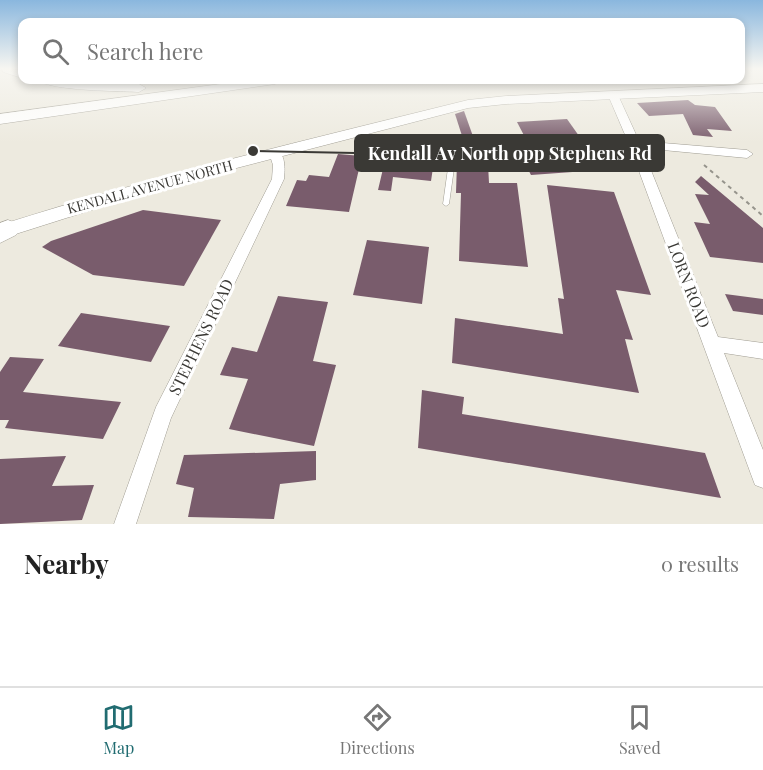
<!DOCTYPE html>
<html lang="en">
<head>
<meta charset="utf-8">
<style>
	:root { --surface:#fff; --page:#f2f2f2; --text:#222; --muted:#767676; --line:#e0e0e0; --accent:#216c71 }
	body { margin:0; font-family:"Playfair Display",serif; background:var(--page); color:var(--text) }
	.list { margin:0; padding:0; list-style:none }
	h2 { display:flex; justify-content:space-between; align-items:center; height:78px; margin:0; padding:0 24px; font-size:26px }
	h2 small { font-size:20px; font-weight:400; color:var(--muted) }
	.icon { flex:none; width:33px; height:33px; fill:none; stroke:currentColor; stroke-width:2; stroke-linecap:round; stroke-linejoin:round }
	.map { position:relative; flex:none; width:763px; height:524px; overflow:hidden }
	.search { position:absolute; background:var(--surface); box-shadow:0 3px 9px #0003; left:18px; right:18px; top:18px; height:66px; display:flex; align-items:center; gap:15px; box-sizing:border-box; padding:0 21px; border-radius:12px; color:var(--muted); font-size:22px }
	.sheet { height:162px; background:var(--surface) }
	nav { display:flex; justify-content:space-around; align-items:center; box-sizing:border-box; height:84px; border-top:2px solid var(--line); background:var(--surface); font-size:16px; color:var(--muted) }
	nav a { display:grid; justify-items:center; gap:3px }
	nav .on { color:var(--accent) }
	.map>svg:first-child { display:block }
</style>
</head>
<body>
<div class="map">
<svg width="763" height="524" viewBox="0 0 763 524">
	<rect width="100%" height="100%" fill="#edeadf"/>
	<g fill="#795c6c">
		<path d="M688 100 695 105 715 107 732 131 707 129 713 137 693 135 683 114 649 116 637 103Z"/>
		<path d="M464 111 475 142H464L455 114Z"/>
		<path d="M567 119 584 143 529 145 517 122Z"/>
		<path d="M590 151 602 152 614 169 531 175 521 156H534L533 153Z"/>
		<path d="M338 154 362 156 349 212 286 206 297 180 306 181 309 175 329 177Z"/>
		<path d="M386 156 434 161 431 181 393 177 391 191 378 190Z"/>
		<path d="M457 162H468L472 166 471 163 488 164 489 183H517L528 267 459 261 461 193H456Z"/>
		<path d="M701 176 763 228V263L710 257 694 222 710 224 695 194 709 195 695 182Z"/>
		<path d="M547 185 614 192 651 295 616 290 633 340 625 339 639 393 452 363 455 318 563 334 558 298 564 299Z"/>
		<path d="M143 210 221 220 184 286 93 275 42 247 51 241Z"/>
		<path d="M367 240 429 247 422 304 353 295Z"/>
		<path d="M725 294 763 299V315L733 311Z"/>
		<path d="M278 296 328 302 313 361 336 365 314 446 229 429 248 379 220 375 232 347 257 352Z"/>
		<path d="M81 313 170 326 151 362 58 346Z"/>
		<path d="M10 357 44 359 23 392 121 402 103 439 5 428 9 420H0V372Z"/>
		<path d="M422 390 464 397 462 414 705 453 721 498 418 448Z"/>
		<path d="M316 451V480L280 484 274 519 188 517 194 488 176 484 184 455Z"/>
		<path d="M66 456 52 486 94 485 82 520 0 524V459Z"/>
	</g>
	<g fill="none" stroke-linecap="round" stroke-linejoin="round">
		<defs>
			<path id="service" d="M635 144 637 145V147L456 154 449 204 446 206 443 204 450 154 431 155 428 153 431 151 453 150Z"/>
			<g id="minor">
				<path d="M613 92 618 95 639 141 747 150 753 154 747 158 642 148 718 337 763 343V359L724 353 763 450V488L755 485 752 477 629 144 608 95Z"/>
				<path d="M275 149C286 153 285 169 284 179L171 418 136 524H114L156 407 272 179 273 165 269 153Z"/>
			</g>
			<path id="tertiary" d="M763 84V92L506 104 468 108 167 186 0 239V225C154 176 311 139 468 100L506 96Z"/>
			<g id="secondary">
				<path d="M2 69 22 70V78L3 72Z"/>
				<path d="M38 80 139 84 146 88 139 92C120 91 50 91 38 80Z"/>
				<path d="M250 80H282L275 84 0 124V114Z"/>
			</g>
			<path id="trunk" d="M8 220 16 223 20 229 16 235 0 243V223Z"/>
		</defs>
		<use href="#service" stroke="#a09d93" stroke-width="1"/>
		<use href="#minor" stroke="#a09d93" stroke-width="1"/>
		<use href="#tertiary" stroke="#a09d93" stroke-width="1"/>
		<use href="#secondary" stroke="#a09d93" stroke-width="1"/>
		<use href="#trunk" stroke="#a09d93" stroke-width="1"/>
		<path stroke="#96948c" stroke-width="2" stroke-dasharray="4 4" stroke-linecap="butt" d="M704 165 763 216"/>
		<use href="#service" fill="#fff" fill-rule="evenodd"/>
		<use href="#minor" fill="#fff" fill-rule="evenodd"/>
		<use href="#tertiary" fill="#fff" fill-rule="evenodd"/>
		<use href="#secondary" fill="#fff" fill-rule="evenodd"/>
		<use href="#trunk" fill="#fff" fill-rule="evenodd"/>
	</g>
	<linearGradient id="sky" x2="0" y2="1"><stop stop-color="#8ab7de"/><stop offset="0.48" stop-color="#f7f6f1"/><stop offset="1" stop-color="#f7f6f1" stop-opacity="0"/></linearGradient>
	<rect width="763" height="143" fill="url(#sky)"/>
	<g text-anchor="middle" stroke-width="6" stroke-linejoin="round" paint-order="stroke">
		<g font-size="14" fill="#3a3935" stroke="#fff">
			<text transform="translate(150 187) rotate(-15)" y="5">KENDALL AVENUE NORTH</text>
		</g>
		<g font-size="16" fill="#3a3935" stroke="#fff">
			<text transform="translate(689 285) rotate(69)" y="6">LORN ROAD</text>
			<text transform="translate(201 337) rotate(-64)" y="6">STEPHENS ROAD</text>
		</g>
	</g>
	<path fill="none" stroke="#3a3935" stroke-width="2" d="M253 151L355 153"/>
	<circle fill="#3a3935" stroke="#fff" stroke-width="2" cx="253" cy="151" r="6"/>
	<rect fill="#3a3935" stroke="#3a3935" stroke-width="2" x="355" y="135" width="309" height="36" rx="6"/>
	<g font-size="18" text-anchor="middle" font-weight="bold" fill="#fff">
		<text x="510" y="160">Kendall Av North opp Stephens Rd</text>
	</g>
</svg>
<div class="search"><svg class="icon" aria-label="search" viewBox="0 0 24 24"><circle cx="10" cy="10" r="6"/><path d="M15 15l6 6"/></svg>Search here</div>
</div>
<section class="sheet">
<h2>Nearby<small>0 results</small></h2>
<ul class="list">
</ul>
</section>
<nav>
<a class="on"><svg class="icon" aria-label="map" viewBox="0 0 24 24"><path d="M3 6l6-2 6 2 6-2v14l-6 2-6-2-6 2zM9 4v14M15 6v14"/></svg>Map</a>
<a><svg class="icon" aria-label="directions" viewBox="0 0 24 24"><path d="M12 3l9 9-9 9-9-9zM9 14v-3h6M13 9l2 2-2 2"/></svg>Directions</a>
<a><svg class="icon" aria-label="saved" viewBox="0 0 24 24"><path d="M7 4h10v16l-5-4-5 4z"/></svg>Saved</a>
</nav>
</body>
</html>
